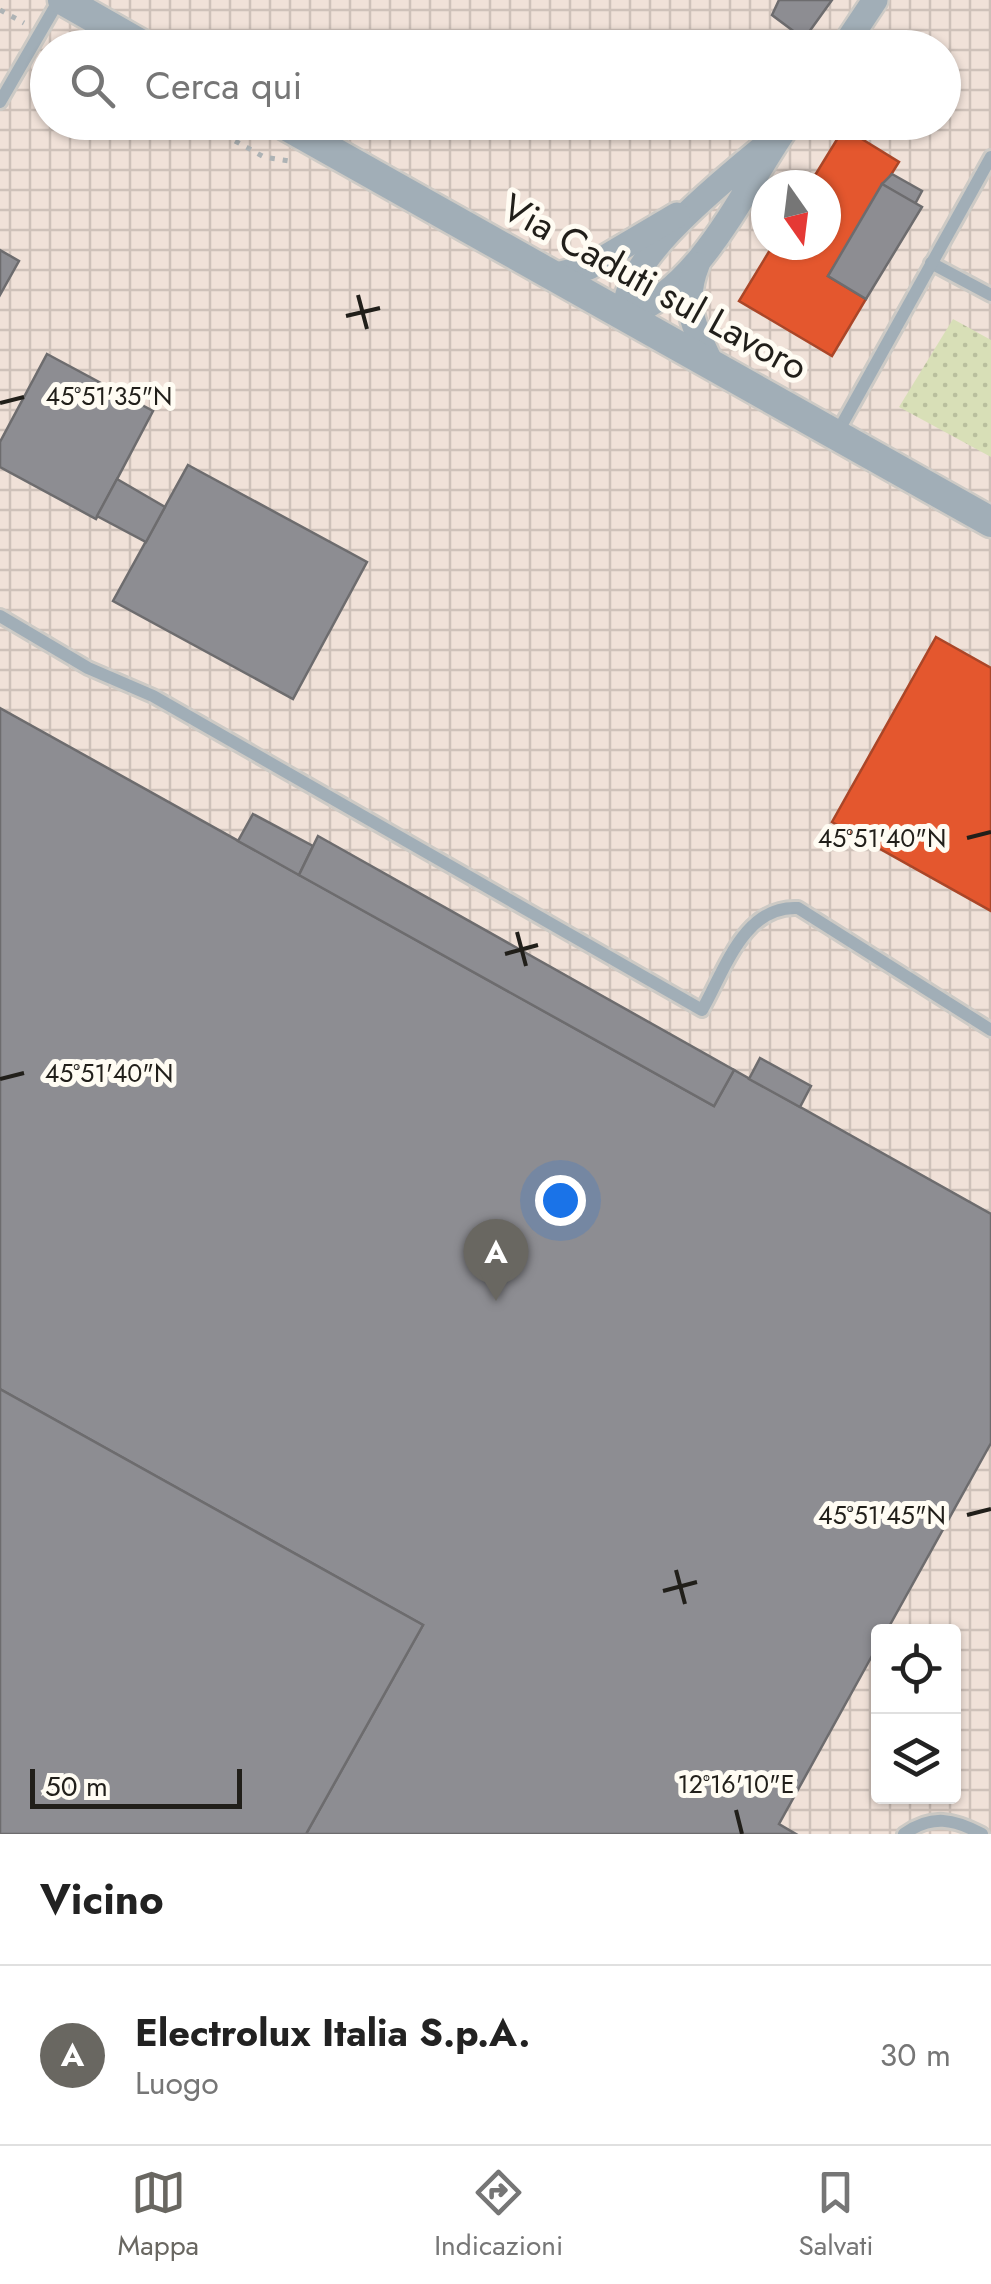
<!DOCTYPE html>
<html lang="it">
<head>
<meta charset="utf-8">
<style>
	:root { --surface:#fff; --page:#f2f2f2; --text:#222; --muted:#767676; --line:#e0e0e0; --accent:#696761 }
	body { margin:0; font-family:Jost,sans-serif; background:var(--page); color:var(--text) }
	.controls { position:absolute; right:30px; bottom:30px; display:grid; overflow:hidden; border-radius:10px; box-shadow:0 2px 8px #0004 }
	.controls button { width:90px; height:90px; display:grid; place-items:center; padding:0; border:0; border-bottom:2px solid var(--line); background:var(--surface); color:var(--text); font:50px sans-serif }
	.compass { position:absolute; left:751px; top:170px; width:90px; height:90px; border-radius:50%; background:var(--surface); box-shadow:0 2px 8px #0004; rotate:166deg }
	.scale { position:absolute; left:30px; bottom:25px; width:212px; box-sizing:border-box; padding-left:10px; border:5px solid #211f1a; border-top:0; font-size:28px; line-height:35px; white-space:nowrap; color:#211f1a; -webkit-text-stroke:8px #fffcf3; paint-order:stroke }
	.you { position:absolute; left:560px; top:1200px; width:35px; height:35px; margin:-25px; border:8px solid #fff; border-radius:50%; background:#1a73e8; box-shadow:0 0 0 15px #1a73e833 }
	.badge { display:grid; place-items:center; width:65px; height:65px; border-radius:50%; background:var(--accent); color:#fff; font-size:32px; font-weight:700 }
	.pin { position:absolute; translate:-50% -82px; filter:drop-shadow(0 2px 5px #0008) }
	.pin::after { content:''; position:absolute; top:52px; width:35px; height:30px; background:inherit; clip-path:polygon(0 0,100% 0,50% 100%) }
	.list { margin:0; padding:0; list-style:none }
	h2 { display:flex; justify-content:space-between; align-items:center; height:130px; margin:0; padding:0 40px; font-size:42px }
	h2 small { font-size:32px; font-weight:400; color:var(--muted) }
	.list li { display:grid; grid-template-columns:65px 1fr auto; gap:30px; align-items:center; box-sizing:border-box; height:180px; padding:0 40px; border-top:2px solid var(--line) }
	.list b { display:block; font-size:38px; white-space:nowrap }
	.list p { margin:0; font-size:32px; white-space:nowrap; color:var(--muted) }
	.list em { font-size:32px; font-style:normal; color:var(--muted) }
	.icon { flex:none; width:55px; height:55px; fill:none; stroke:currentColor; stroke-width:2; stroke-linecap:round; stroke-linejoin:round }
	.map { position:relative; flex:none; width:991px; height:1834px; overflow:hidden }
	.search { position:absolute; background:var(--surface); box-shadow:0 2px 8px #0004; left:30px; right:30px; top:30px; height:110px; display:flex; align-items:center; gap:25px; box-sizing:border-box; padding:0 35px; border-radius:55px; color:var(--muted); font-size:38px }
	.sheet { height:310px; background:var(--surface) }
	nav { display:flex; justify-content:space-around; align-items:center; box-sizing:border-box; height:140px; border-top:2px solid var(--line); background:var(--surface); font-size:28px; color:var(--muted) }
	nav a { display:grid; justify-items:center; gap:5px }
	nav .on { color:var(--accent) }
	.map>svg:first-child { display:block }
</style>
</head>
<body>
<div class="map">
<svg width="991" height="1834" viewBox="0 0 991 1834">
	<defs>
		<pattern id="industrial-grid" width="8" height="8" patternUnits="userSpaceOnUse" patternTransform="scale(2.5)"><rect width="8" height="8" fill="#f0e1d8"/><path d="M0 4h8M4 0v8" fill="none" stroke="#cec1b9"/></pattern>
		<pattern id="grass-dots" width="8" height="8" patternUnits="userSpaceOnUse" patternTransform="scale(2.5)"><rect width="8" height="8" fill="#d8dfb7"/><path d="M2 2h.1M6 6h.1" fill="none" stroke="#b9bf9d" stroke-width="1.8" stroke-linecap="round"/></pattern>
	</defs>
	<rect width="100%" height="100%" fill="#efece4"/>
	<path fill="url(#industrial-grid)" fill-rule="evenodd" d="M0 0H991V1834H0ZM48 48H944V122H48ZM766 185H826V245H766ZM878 1632H954V1796H878Z"/>
	<path fill="url(#grass-dots)" d="M953 319 991 340V457L899 407Z"/>
	<g fill="#e4572e" stroke="#aa4628" stroke-width="2.5">
		<path d="M844 128 899 162 828 276 866 299 832 356 739 301 773 245H826V185H809Z"/>
		<path d="M936 637 991 668V911L832 822Z"/>
	</g>
	<g fill="#8d8d92" stroke="#6d6c6e" stroke-width="2.5">
		<path d="M779 0H832L804 39 772 15Z"/>
		<path d="M892 174 922 191 915 204 882 184Z"/>
		<path d="M882 184 922 207 866 299 828 276Z"/>
		<path d="M0 250 19 261 0 295Z"/>
		<path d="M47 354 153 411 96 519 0 467V442Z"/>
		<path d="M188 465 367 562 293 699 113 601Z"/>
		<path d="M117 479 165 507 146 542 97 516Z"/>
		<path d="M0 708 714 1106 734 1070 991 1214V1443L886 1632H878V1645L779 1824 796 1834H306L423 1625 0 1389Z"/>
		<path d="M253 814 313 846 299 875 238 841Z"/>
		<path d="M318 836 734 1070 714 1106 299 875Z"/>
		<path d="M760 1058 811 1086 800 1107 749 1079Z"/>
		<path d="M0 1389 423 1625 306 1834H0Z"/>
	</g>
	<g fill="none" stroke-linecap="round" stroke-linejoin="round">
		<defs>
			<g id="service">
				<path d="M0 102 59 0"/>
				<path d="M931 263 991 295"/>
				<path d="M836 435 991 157"/>
				<path d="M0 616 88 668 153 696 702 1010C725 970 744 905 798 908L991 1030"/>
				<path d="M904 1834C932 1814 954 1819 982 1834"/>
			</g>
			<g id="minor">
				<path d="M843 48 875 0"/>
				<path d="M785 129C743 166 616 258 626 316 705 286 743 187 790 122"/>
				<path d="M697 265C681 304 695 330 712 365"/>
				<path d="M553 276 589 267 677 215"/>
			</g>
			<g id="tertiary">
				<path d="M63 0 147 48"/>
				<path d="M280 122 991 522"/>
			</g>
		</defs>
		<use href="#service" stroke="#cdcac5" stroke-width="18"/>
		<use href="#minor" stroke="#cdcac5" stroke-width="30"/>
		<use href="#tertiary" stroke="#cdcac5" stroke-width="35"/>
		<g stroke="#aeb3b5" stroke-width="5" stroke-dasharray="5 8" stroke-linecap="butt">
			<path d="M0 10 24 23"/>
			<path d="M55 41 67 48"/>
			<path d="M201 122 264 157 289 161"/>
		</g>
		<use href="#service" stroke="#a1aeb7" stroke-width="12"/>
		<use href="#minor" stroke="#a1aeb7" stroke-width="25"/>
		<use href="#tertiary" stroke="#a1aeb7" stroke-width="30"/>
	</g>
	<path fill="none" stroke="#211f1a" stroke-width="4" d="M358 295 367 329M346 316 380 308M0 403 24 397M967 838 991 832M517 932 526 966M505 954 538 945M0 1079 24 1073M967 1515 991 1509M676 1570 685 1604M663 1591 697 1582M736 1810 742 1834"/>
	<g text-anchor="middle" stroke-width="10" stroke-linejoin="round" paint-order="stroke">
		<g font-size="38" fill="#211f1a" stroke="#fffcf3">
			<text transform="translate(655 287) rotate(29)" y="13">Via Caduti sul Lavoro</text>
		</g>
	</g>
	<g font-size="25" text-anchor="middle" fill="#211f1a" stroke="#fffcf3" stroke-width="10" stroke-linejoin="round" paint-order="stroke">
		<text x="109" y="405">45°51'35"N</text>
		<text x="882" y="847">45°51'40"N</text>
		<text x="109" y="1082">45°51'40"N</text>
		<text x="882" y="1524">45°51'45"N</text>
		<text x="736" y="1793">12°16'10"E</text>
	</g>
</svg>
<div class="controls">
<button><svg class="icon" aria-label="locate" viewBox="0 0 24 24"><circle cx="12" cy="12" r="6"/><path d="M12 2v4M12 18v4M2 12h4M18 12h4"/></svg></button>
<button><svg class="icon" aria-label="layers" viewBox="0 0 24 24"><path d="M12 4l9 5-9 5-9-5zM3 14l9 5 9-5"/></svg></button>
</div>
<svg class="compass" viewBox="-18 -18 36 36"><path d="M0-13l5 13h-10z" fill="#e53935"/><path d="M0 13l5-13h-10z" fill="#767676"/></svg>
<div class="scale">50 m</div>
<div class="you"></div>
<div class="pin badge" style="left:496px;top:1301px">A</div>
<div class="search"><svg class="icon" aria-label="search" viewBox="0 0 24 24"><circle cx="10" cy="10" r="6"/><path d="M15 15l6 6"/></svg>Cerca qui</div>
</div>
<section class="sheet">
<h2>Vicino<small></small></h2>
<ul class="list">
<li><span class="badge">A</span><div><b>Electrolux Italia S.p.A.</b><p>Luogo</p></div><em>30 m</em></li>
</ul>
</section>
<nav>
<a class="on"><svg class="icon" aria-label="map" viewBox="0 0 24 24"><path d="M3 6l6-2 6 2 6-2v14l-6 2-6-2-6 2zM9 4v14M15 6v14"/></svg>Mappa</a>
<a><svg class="icon" aria-label="directions" viewBox="0 0 24 24"><path d="M12 3l9 9-9 9-9-9zM9 14v-3h6M13 9l2 2-2 2"/></svg>Indicazioni</a>
<a><svg class="icon" aria-label="saved" viewBox="0 0 24 24"><path d="M7 4h10v16l-5-4-5 4z"/></svg>Salvati</a>
</nav>
</body>
</html>
